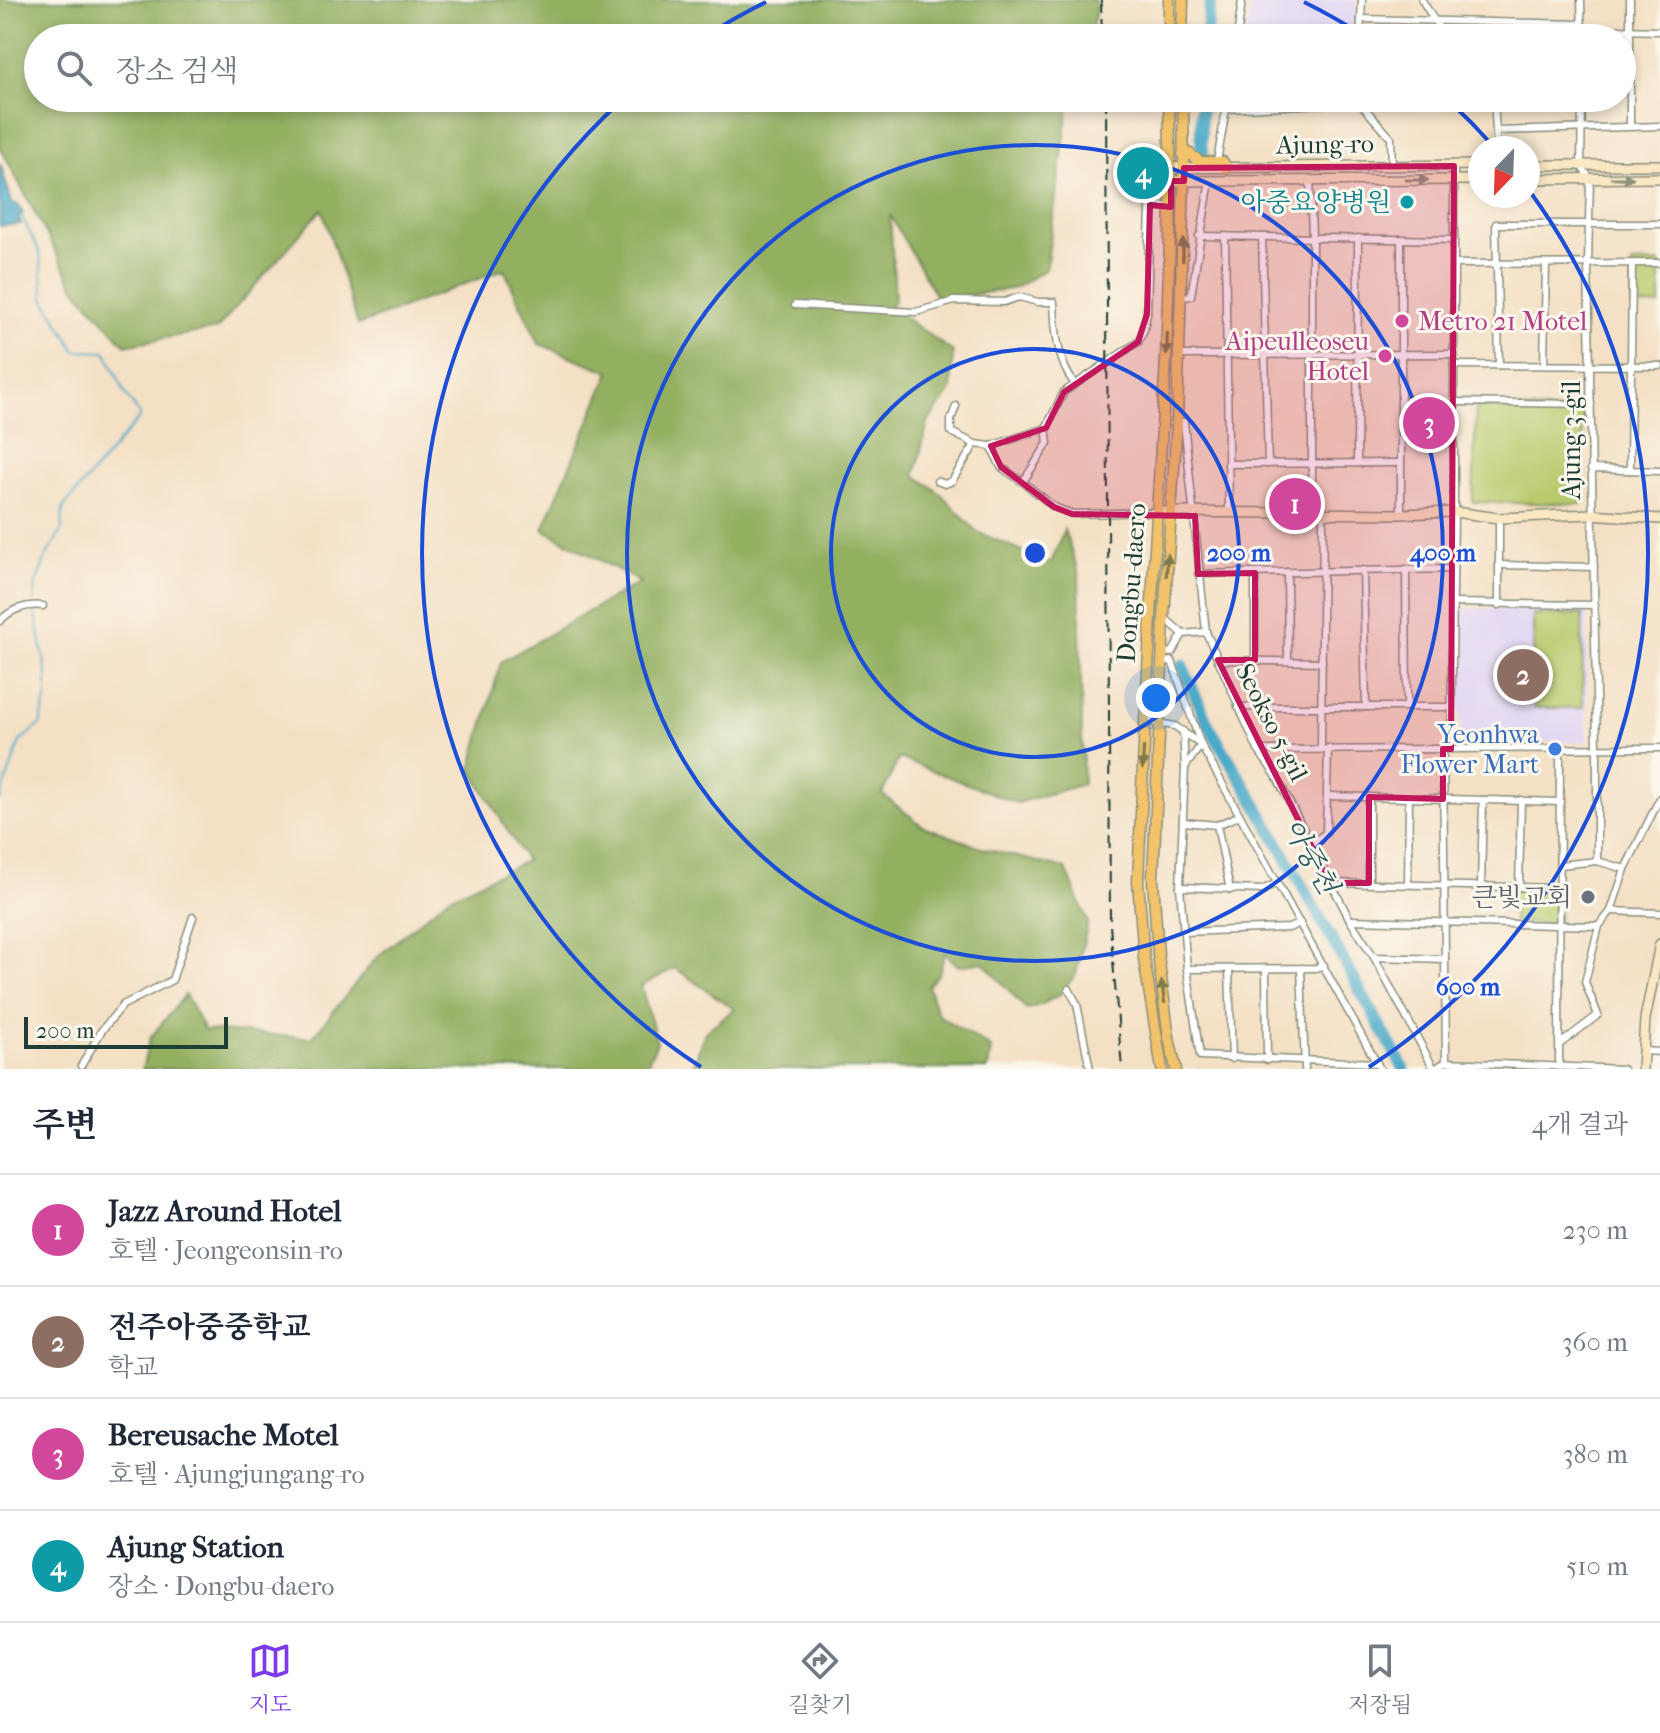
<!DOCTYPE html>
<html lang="ko">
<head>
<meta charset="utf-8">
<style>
	:root { --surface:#fff; --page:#f6f6f7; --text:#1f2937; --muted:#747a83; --line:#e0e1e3; --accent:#7c3aed }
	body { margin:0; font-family:"IM FELL French Canon","Noto Serif KR",serif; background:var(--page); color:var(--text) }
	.compass { position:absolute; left:1468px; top:136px; width:72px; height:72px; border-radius:50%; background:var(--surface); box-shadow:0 4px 12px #0003; rotate:203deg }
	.scale { position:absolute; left:24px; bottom:20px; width:204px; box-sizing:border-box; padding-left:8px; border:4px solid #1f3d34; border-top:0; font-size:22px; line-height:28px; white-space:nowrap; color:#1f3d34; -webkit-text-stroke:6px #fbf7ec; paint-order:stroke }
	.you { position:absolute; left:1156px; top:698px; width:28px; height:28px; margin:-20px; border:6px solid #fff; border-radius:50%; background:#1a73e8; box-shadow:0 0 0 12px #1a73e833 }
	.badge { display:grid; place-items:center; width:52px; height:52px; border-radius:50%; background:var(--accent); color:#fff; font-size:26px; font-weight:700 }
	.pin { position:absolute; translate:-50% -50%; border:4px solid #fff; box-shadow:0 2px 8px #0006 }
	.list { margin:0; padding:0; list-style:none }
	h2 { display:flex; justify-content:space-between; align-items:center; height:104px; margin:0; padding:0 32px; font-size:34px }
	h2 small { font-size:26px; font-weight:400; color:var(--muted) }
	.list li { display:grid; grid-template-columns:52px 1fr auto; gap:24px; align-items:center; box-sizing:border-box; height:112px; padding:0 32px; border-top:2px solid var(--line) }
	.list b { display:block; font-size:30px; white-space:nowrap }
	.list p { margin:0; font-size:26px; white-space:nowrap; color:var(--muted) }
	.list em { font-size:26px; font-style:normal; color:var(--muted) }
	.icon { flex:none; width:44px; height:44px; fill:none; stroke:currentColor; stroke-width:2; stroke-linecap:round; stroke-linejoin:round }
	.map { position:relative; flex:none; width:1660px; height:1069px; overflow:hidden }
	.search { position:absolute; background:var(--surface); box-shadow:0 4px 12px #0003; left:24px; right:24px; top:24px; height:88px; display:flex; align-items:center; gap:20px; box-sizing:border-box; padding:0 28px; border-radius:44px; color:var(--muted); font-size:30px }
	.sheet { height:552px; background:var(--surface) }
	nav { display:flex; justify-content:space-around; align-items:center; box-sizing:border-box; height:112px; border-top:2px solid var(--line); background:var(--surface); font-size:22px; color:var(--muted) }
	nav a { display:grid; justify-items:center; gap:4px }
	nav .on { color:var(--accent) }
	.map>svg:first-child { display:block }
</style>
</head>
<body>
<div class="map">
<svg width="1660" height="1069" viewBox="0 0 1660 1069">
	<rect width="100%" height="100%" fill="#fbf7ec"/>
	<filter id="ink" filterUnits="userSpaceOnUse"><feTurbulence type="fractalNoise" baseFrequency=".0125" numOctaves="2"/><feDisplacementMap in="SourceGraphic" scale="16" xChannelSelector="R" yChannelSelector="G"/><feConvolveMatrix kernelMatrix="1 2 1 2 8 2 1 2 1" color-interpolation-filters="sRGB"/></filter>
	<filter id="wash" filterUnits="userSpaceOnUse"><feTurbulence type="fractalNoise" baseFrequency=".006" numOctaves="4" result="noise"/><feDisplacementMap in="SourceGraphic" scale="32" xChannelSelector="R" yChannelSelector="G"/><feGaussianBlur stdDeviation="1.8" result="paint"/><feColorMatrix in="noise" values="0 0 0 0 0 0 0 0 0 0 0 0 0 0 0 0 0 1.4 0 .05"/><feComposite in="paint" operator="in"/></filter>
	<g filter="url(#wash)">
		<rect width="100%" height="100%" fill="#f4e0c5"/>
		<g fill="#e1d4f4">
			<path d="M1252 0H1357V38H1245Z"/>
			<rect x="1460" y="609" width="127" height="133"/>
		</g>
		<g fill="#bacb6e" stroke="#6c8451" stroke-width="2">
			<path d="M1660 263V305L1632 306V264Z"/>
			<path d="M1476 407 1583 412 1581 504 1473 502Z"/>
			<path d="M1582 614 1583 708H1534L1533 615Z"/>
			<path d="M1513 889 1559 890 1558 924 1513 922Z"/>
		</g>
		<path fill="#93af61" stroke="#59764a" stroke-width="2" d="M0 0H1096L1095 15 1089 38H38V98H1070L1046 269 1015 288 938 300 890 215 895 298 890 307 953 352 951 391 928 422 915 475 941 494 977 532 1051 563 1064 530 1079 574 1083 784 1017 803 899 758 882 794 923 826 982 848 1066 869 1088 922 1076 974 1060 994 1043 1004 1026 1009 983 962 958 966 945 953 939 973 928 986 938 1015 991 1048 988 1069H692L705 1032 734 1009 675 968 641 986 657 1042 645 1069H142L150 1038 185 995 204 1030 312 1038 377 957 449 897 526 861 471 769 501 662 640 582 543 529 610 372 539 344 504 269 358 325 322 209 217 329 125 345 75 288 0 147Z"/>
		<path fill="#49a9c8" stroke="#34737e" stroke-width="2" d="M0 163 12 203 18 205 23 213 18 217 21 224 0 226Z"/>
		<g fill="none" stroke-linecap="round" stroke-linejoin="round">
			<g stroke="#49a9c8" stroke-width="2">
				<path d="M21 215 40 253 44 298 76 351 106 352 127 397 139 413V418L63 508 62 530 48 553 36 583 34 602"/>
				<path d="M0 800 20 741 40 725 47 696V677L35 609"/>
			</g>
			<g stroke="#49a9c8" stroke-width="12">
				<path d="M1206 38 1211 0"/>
				<path d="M1201 98V146L1203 153"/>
				<path d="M1182 665 1209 726 1262 814 1404 1069"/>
			</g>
		</g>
	</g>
	<g filter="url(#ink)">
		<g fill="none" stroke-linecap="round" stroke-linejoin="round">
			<defs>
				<g id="street">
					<path d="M1422 0 1445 38"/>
					<path d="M1581 0 1582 38"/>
					<path d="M1361 19 1581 24"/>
					<path d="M1581 29 1660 31"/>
					<path d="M1237 38 1242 0"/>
					<path d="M1360 38 1362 0"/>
					<path d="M1494 98 1497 148"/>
					<path d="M1582 98 1581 166 1590 178 1588 264 1597 748V861"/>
					<path d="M1359 102 1391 138 1392 165"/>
					<path d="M1226 109 1359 102 1363 98"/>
					<path d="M1630 126V0"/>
					<path d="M1497 131 1660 126"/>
					<path d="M1217 161 1228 98"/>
					<path d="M1310 180 1312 237V512"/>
					<path d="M1199 236 1454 240"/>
					<path d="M1225 236 1229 513"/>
					<path d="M1262 237 1268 464"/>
					<path d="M1401 239V514"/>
					<path d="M1454 264 1660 263"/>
					<path d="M1182 297 1191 296 1209 186 1213 180"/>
					<path d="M795 305 916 312 954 301 1004 302 1019 297 1038 302H1054C1055 329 1057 363 1075 384"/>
					<path d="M1179 355 1454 354"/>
					<path d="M1454 365 1660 366"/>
					<path d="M1499 365 1496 224H1660"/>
					<path d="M1544 365 1546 264"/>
					<path d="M1453 402 1591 404"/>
					<path d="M956 406 951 420V432L975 444 991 446 1046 428"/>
					<path d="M1177 422H1184L1206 632 1258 750 1275 774 1350 920 1374 957 1434 1069 1446 1062 1623 1069"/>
					<path d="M991 446 1001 467 1023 482"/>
					<path d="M1357 463 1358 238"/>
					<path d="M1228 464 1401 463"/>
					<path d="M1591 469 1660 471"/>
					<path d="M1630 470 1632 264"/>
					<path d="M937 481 945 484 952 481 975 444"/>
					<path d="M1158 512 1072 514 1054 507 1023 482 1048 443 1046 428 1064 392 1138 342 1144 330 1147 314 1150 205 1171 207"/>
					<path d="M1499 518V605"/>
					<path d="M1499 565 1594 567"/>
					<path d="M1406 569 1407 707"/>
					<path d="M1363 570 1366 707"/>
					<path d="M1287 572 1288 661"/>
					<path d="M1198 574 1452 569"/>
					<path d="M1452 603 1595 605"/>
					<path d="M1165 618 1183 634"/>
					<path d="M0 621C11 609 27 604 43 606"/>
					<path d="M1183 634 1206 632"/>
					<path d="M1162 652 1172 653 1183 634"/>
					<path d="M1218 660 1322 662"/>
					<path d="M1255 660V573"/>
					<path d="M1162 662 1172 661 1201 745 1380 1069"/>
					<path d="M1238 707H1451"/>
					<path d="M1145 721 1175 726 1201 745 1185 767 1180 887 1187 969 1200 1056 1377 1063"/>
					<path d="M1183 731 1185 767"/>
					<path d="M1321 748 1323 513"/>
					<path d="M1443 749 1446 1062"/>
					<path d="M1451 749 1454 512V166"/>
					<path d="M1258 750 1660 748"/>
					<path d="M1327 796 1560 802"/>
					<path d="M1183 822 1217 825 1238 816"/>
					<path d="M1217 825 1230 890"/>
					<path d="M1312 843 1326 833 1328 748"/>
					<path d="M1560 865 1597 861 1625 869"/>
					<path d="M1330 883 1561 888"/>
					<path d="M1369 883V797"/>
					<path d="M1408 884 1409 798"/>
					<path d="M1481 886 1483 800"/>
					<path d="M1180 887 1262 890 1277 883"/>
					<path d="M1519 887 1521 800"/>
					<path d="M1611 911 1660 913"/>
					<path d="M1350 920 1599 926"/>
					<path d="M1184 932 1289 928 1300 923"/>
					<path d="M1374 957 1445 959"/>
					<path d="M1301 968 1305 1069"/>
					<path d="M1187 969 1316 968 1324 965"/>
					<path d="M1229 970 1232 1059"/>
					<path d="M1266 971 1267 1060"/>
					<path d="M1069 989 1077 1004 1090 1069"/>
					<path d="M1560 1044 1598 1015 1585 982 1599 926 1611 911 1625 869 1660 798"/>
					<path d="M1643 1051 1660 1052"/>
					<path d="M81 1066 102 1030 123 1005 172 980 193 917"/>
					<path d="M1559 1067 1560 749"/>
				</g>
				<g id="secondary">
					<path d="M1528 165H1660"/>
					<path d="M1170 168 1480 165"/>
					<path d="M1528 179 1660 178"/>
					<path d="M1171 181 1480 180"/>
					<path d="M1158 512 1401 514 1454 512 1499 518 1591 514 1660 519"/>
					<path d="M1642 1069 1645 1019 1660 944"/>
				</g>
				<g id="primary">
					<path d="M1169 38V0"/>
					<path d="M1182 38 1183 0"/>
					<path d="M1183 154H1190L1200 162H1223L1227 168"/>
					<path d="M1162 1069 1144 959 1138 882 1145 721 1166 359 1171 207 1169 98"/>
					<path d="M1176 1069 1169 1038 1158 955 1153 879 1164 617 1177 422 1184 181 1183 98"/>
				</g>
			</defs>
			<use href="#street" stroke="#8a8e7c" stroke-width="9"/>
			<use href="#secondary" stroke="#8a8e7c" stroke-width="12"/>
			<use href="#primary" stroke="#8a8e7c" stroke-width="13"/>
			<use href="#street" stroke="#fff" stroke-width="6"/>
			<use href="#secondary" stroke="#fae7c3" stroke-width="9"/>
			<use href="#primary" stroke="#f2c36a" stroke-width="10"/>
			<g stroke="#1f3d34" stroke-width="2" stroke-dasharray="12 6" stroke-linecap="butt">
				<path d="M1101 0 1102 38"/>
				<path d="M1106 98 1110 925 1122 1069"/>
			</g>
		</g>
		<defs><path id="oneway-solid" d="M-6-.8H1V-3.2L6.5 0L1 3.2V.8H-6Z" transform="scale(2)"/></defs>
		<g fill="#8c927c">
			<use href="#oneway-solid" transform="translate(1622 178)"/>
			<use href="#oneway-solid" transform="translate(1417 180)"/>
		</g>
		<g fill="#7e794c">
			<use href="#oneway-solid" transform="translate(1183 250) rotate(-89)"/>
			<use href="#oneway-solid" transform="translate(1167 344) rotate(92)"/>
			<use href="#oneway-solid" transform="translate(1167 565) rotate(-86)"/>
			<use href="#oneway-solid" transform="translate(1143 758) rotate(93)"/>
			<use href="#oneway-solid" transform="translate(1163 992) rotate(-98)"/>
		</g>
	</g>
	<path fill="#c2185b" fill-opacity="0.2" stroke="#c2185b" stroke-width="6" stroke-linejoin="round" d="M1454 166 1451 749H1443V799L1369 797V883H1330L1218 660H1255V573L1198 574 1195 516 1072 514 1054 507 1001 467 991 446 1046 428 1064 392 1138 342 1147 314 1150 205 1171 207V181H1184V168Z"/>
	<g fill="none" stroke="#1d4ed8" stroke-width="4">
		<circle cx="1035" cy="553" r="204"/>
		<circle cx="1035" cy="553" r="408"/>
		<path d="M701 1067A613 613 0 0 1 621 101M706 36A613 613 0 0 1 766 2M1304 2A613 613 0 0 1 1364 36M1449 101A613 613 0 0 1 1494 147M1531 193A613 613 0 0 1 1369 1067"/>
	</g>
	<circle fill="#0f9aa8" stroke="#fbf7ec" stroke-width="3" cx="1407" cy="202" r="8"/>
	<g fill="#d1479c" stroke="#fbf7ec" stroke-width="3">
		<circle cx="1402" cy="321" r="8"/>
		<circle cx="1385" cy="356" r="8"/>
	</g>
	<circle fill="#3f7fe0" stroke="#fbf7ec" stroke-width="3" cx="1555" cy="749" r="8"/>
	<circle fill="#6b7280" stroke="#fbf7ec" stroke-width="3" cx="1588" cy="897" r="8"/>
	<g text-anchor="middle" stroke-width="6" stroke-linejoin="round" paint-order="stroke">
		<g font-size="26" fill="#1f3d34" stroke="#fbf7ec">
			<text transform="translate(1325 144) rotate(-1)" y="9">Ajung-ro</text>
			<text transform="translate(1571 440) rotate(-90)" y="9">Ajung 3-gil</text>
			<text transform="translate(1131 583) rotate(-86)" y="9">Dongbu-daero</text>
			<text transform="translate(1272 722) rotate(63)" y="9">Seokso 5-gil</text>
		</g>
		<g font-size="26" fill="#0d838f" stroke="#fbf7ec" text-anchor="end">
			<text x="1391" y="211">아중요양병원</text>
		</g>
		<g font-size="26" fill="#b23c85" stroke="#fbf7ec" text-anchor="start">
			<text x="1418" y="330">Metro 21 Motel</text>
			<text x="1369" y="350" text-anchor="end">Aipeulleoseu<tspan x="1369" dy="30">Hotel</tspan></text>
		</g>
		<g font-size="26" fill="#366cbe" stroke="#fbf7ec" text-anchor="end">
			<text x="1539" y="743">Yeonhwa<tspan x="1539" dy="30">Flower Mart</tspan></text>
		</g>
		<g font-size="26" fill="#5b616d" stroke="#fbf7ec" text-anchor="end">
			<text x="1572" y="906">큰빛교회</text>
		</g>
		<g font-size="28" font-style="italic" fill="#2c5d60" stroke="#fbf7ec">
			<text transform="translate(1311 856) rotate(60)" y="10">아중천</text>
		</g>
	</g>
	<circle cx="1035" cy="553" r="12" fill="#1d4ed8" stroke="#fbf7ec" stroke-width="4"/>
	<g font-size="24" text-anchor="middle" font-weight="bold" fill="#1d4ed8" stroke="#fbf7ec" stroke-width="6" stroke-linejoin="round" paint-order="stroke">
		<text x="1239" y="561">200 m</text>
		<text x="1443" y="561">400 m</text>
		<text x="1468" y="995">600 m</text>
	</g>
</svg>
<svg class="compass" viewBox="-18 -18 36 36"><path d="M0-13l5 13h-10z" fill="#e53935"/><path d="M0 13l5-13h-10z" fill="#747a83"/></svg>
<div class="scale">200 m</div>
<div class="you"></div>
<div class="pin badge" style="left:1295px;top:504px;background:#d1479c">1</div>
<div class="pin badge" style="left:1523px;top:675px;background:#8d6e63">2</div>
<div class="pin badge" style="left:1429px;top:423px;background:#d1479c">3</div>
<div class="pin badge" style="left:1143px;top:173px;background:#0f9aa8">4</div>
<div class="search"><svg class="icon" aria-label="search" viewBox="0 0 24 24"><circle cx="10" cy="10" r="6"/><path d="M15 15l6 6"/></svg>장소 검색</div>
</div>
<section class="sheet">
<h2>주변<small>4개 결과</small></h2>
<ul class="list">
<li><span class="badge" style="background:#d1479c">1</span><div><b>Jazz Around Hotel</b><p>호텔 · Jeongeonsin-ro</p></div><em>230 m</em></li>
<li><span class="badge" style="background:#8d6e63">2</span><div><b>전주아중중학교</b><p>학교</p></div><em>360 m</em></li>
<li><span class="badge" style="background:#d1479c">3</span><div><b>Bereusache Motel</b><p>호텔 · Ajungjungang-ro</p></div><em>380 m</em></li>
<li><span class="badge" style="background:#0f9aa8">4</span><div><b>Ajung Station</b><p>장소 · Dongbu-daero</p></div><em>510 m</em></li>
</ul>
</section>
<nav>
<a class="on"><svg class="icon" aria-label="map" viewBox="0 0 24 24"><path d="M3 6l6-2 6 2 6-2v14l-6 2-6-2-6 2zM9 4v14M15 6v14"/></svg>지도</a>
<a><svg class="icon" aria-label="directions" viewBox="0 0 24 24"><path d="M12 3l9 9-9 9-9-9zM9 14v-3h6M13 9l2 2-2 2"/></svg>길찾기</a>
<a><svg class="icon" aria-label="saved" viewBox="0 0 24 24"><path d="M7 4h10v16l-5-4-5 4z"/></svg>저장됨</a>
</nav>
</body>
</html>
